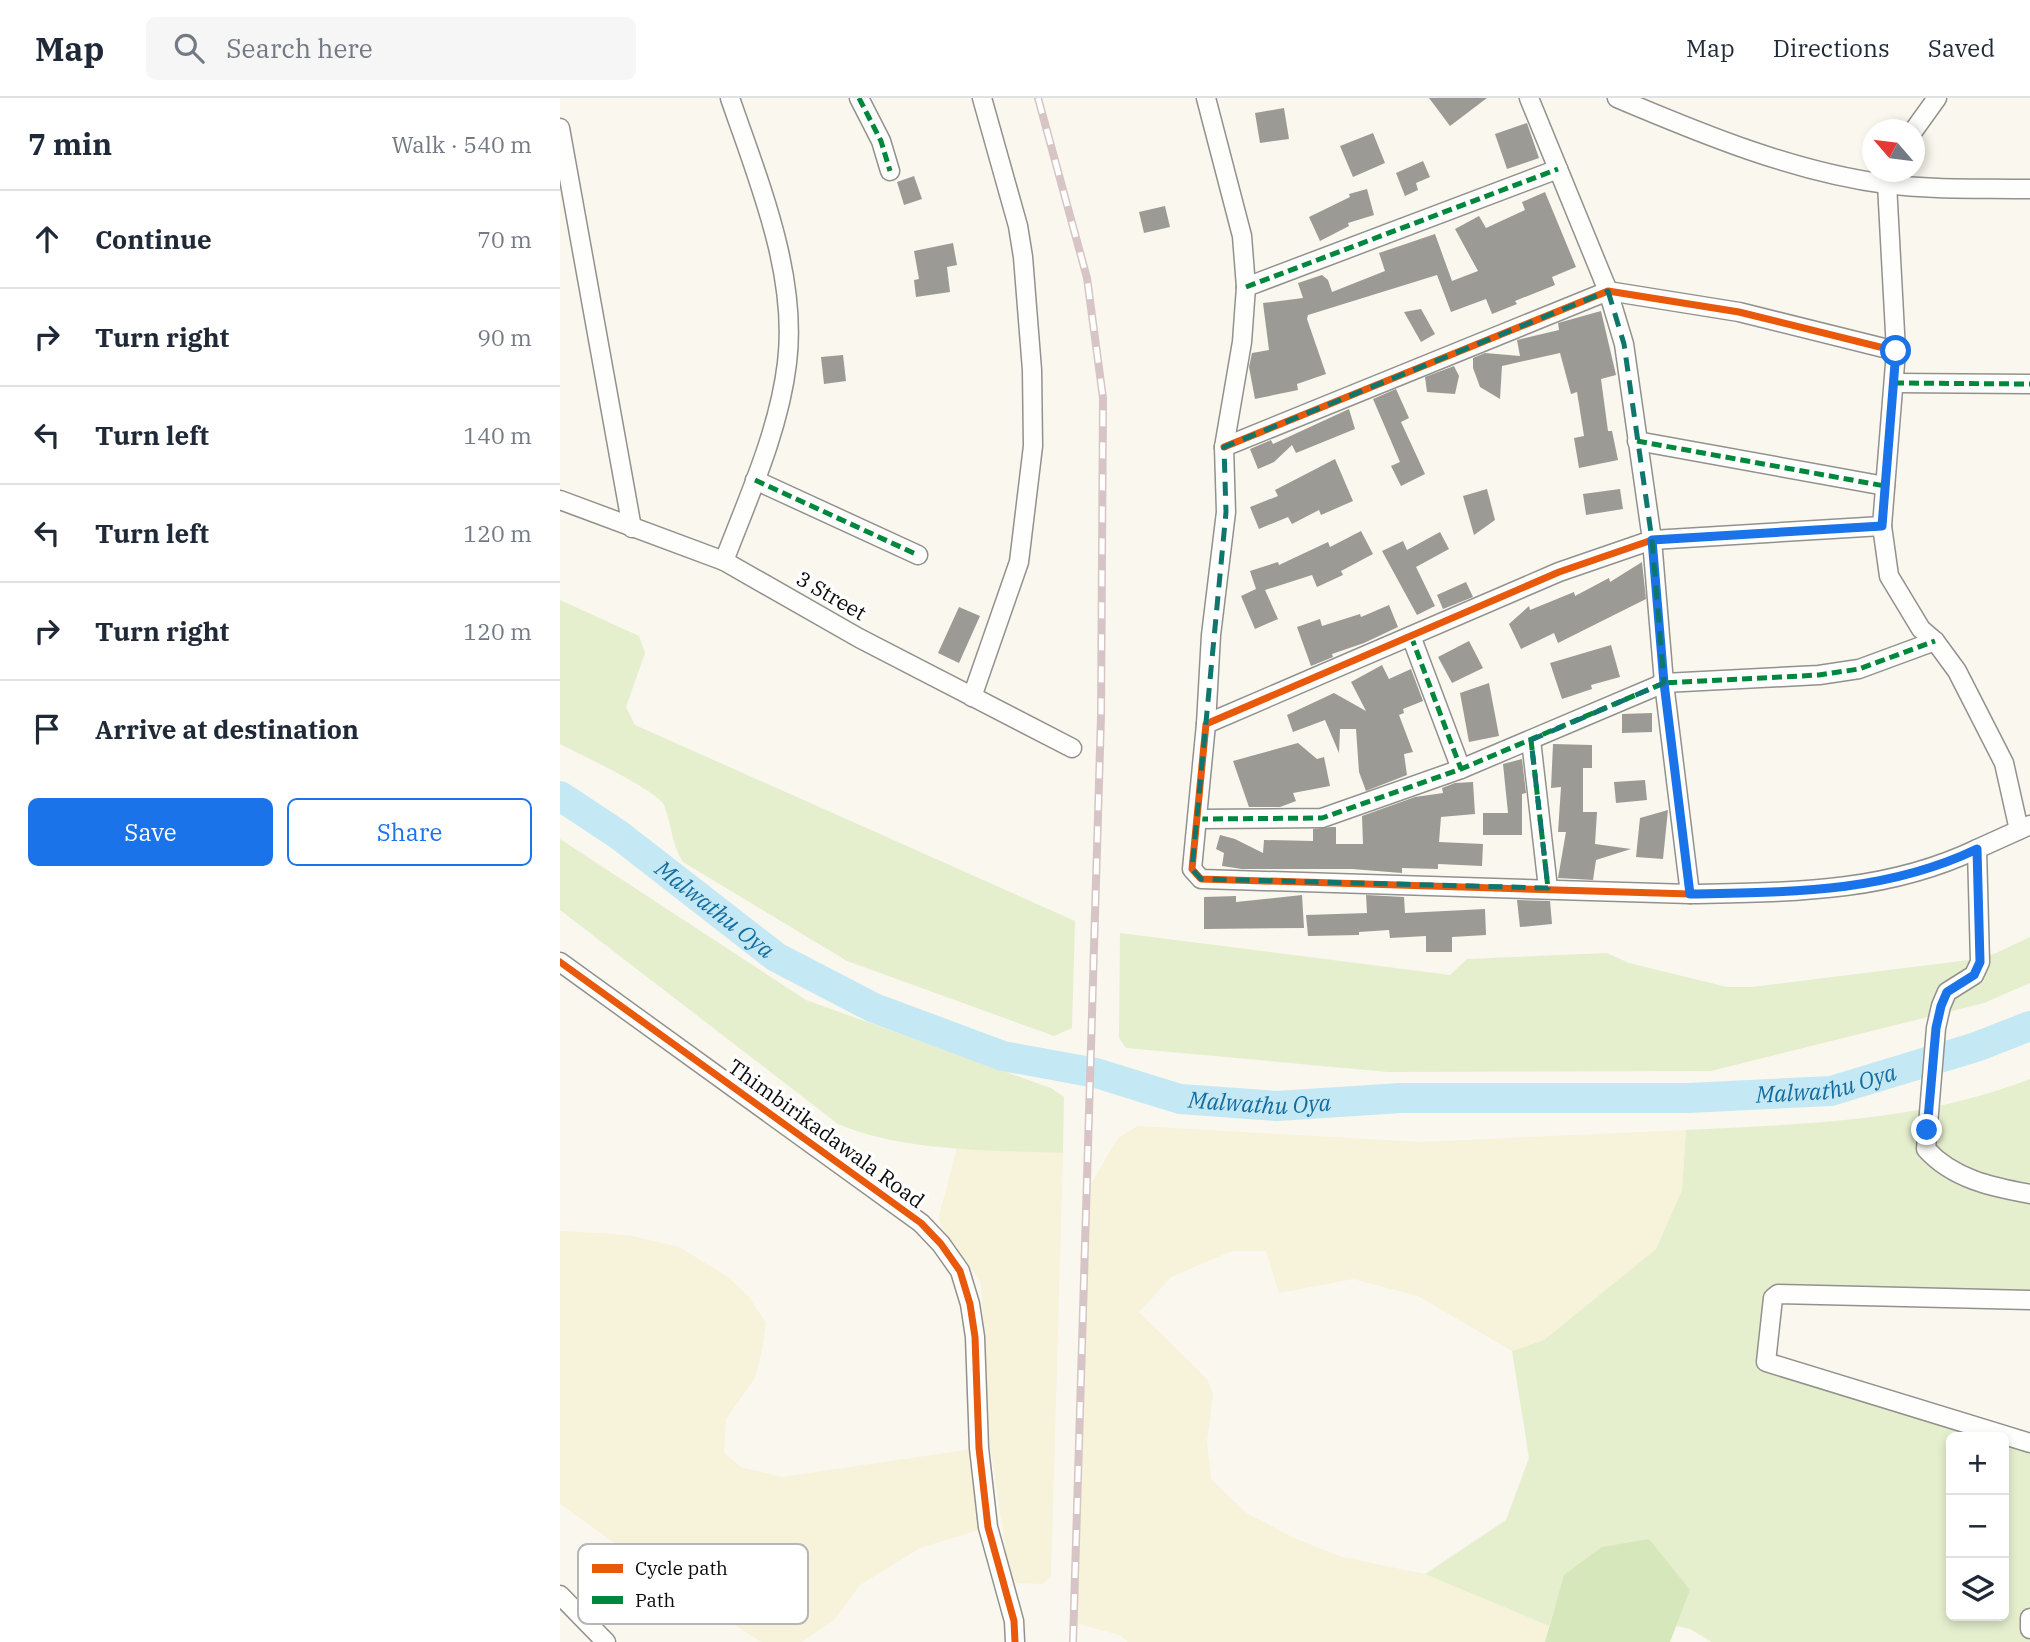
<!DOCTYPE html>
<html lang="en">
<head>
<meta charset="utf-8">
<style>
	:root { --surface:#fff; --page:#f6f6f7; --text:#1f2937; --muted:#747a83; --line:#e0e1e3; --accent:#1a73e8 }
	body { margin:0; font-family:"IBM Plex Serif",serif; background:var(--page); color:var(--text) }
	.controls { position:absolute; right:21px; bottom:21px; display:grid; overflow:hidden; border-radius:10px; box-shadow:0 4px 10px #0003 }
	.controls button { width:63px; height:63px; display:grid; place-items:center; padding:0; border:0; border-bottom:2px solid var(--line); background:var(--surface); color:var(--text); font:35px sans-serif }
	.compass { position:absolute; left:1302px; top:21px; width:63px; height:63px; border-radius:50%; background:var(--surface); box-shadow:0 4px 10px #0003; rotate:298deg }
	.stop { position:absolute; width:21px; height:21px; margin:-16px; border:5px solid #1a73e8; border-radius:50%; background:#fff }
	.stop.end { background:#1a73e8; border-color:#fff; box-shadow:0 2px 7px #0008 }
	.list { margin:0; padding:0; list-style:none }
	h2 { display:flex; justify-content:space-between; align-items:center; height:91px; margin:0; padding:0 28px; font-size:30px }
	h2 small { font-size:23px; font-weight:400; color:var(--muted) }
	.list li { display:grid; grid-template-columns:46px 1fr auto; gap:21px; align-items:center; box-sizing:border-box; height:98px; padding:0 28px; border-top:2px solid var(--line) }
	.list b { display:block; font-size:26px; white-space:nowrap }
	.list em { font-size:23px; font-style:normal; color:var(--muted) }
	.actions { display:flex; gap:14px; padding:21px 28px }
	.actions a { flex:1; padding:16px 0; border:2px solid var(--accent); border-radius:10px; text-align:center; font-size:24px; color:var(--accent) }
	.actions .main { background:var(--accent); color:#fff }
	.icon { flex:none; width:38px; height:38px; fill:none; stroke:currentColor; stroke-width:2; stroke-linecap:round; stroke-linejoin:round }
	.map { position:relative; flex:none; width:1470px; height:1544px; overflow:hidden }
	header { display:flex; align-items:center; gap:42px; box-sizing:border-box; height:98px; padding:0 35px; background:var(--surface); border-bottom:2px solid var(--line) }
	header strong { font-size:33px }
	nav { display:flex; gap:38px; margin-inline-start:auto; font-size:24px }
	.search { width:490px; height:63px; background:var(--page); display:flex; align-items:center; gap:18px; box-sizing:border-box; padding:0 24px; border-radius:10px; color:var(--muted); font-size:26px }
	main { display:flex }
	aside { flex:1; background:var(--surface) }
	.map>svg:first-child { display:block }
</style>
</head>
<body>
<header>
<strong>Map</strong>
<div class="search"><svg class="icon" aria-label="search" viewBox="0 0 24 24"><circle cx="10" cy="10" r="6"/><path d="M15 15l6 6"/></svg>Search here</div>
<nav><a>Map</a><a>Directions</a><a>Saved</a></nav>
</header>
<main>
<aside>
<h2>7 min<small>Walk · 540 m</small></h2>
<ul class="list">
<li><svg class="icon" aria-label="ahead" viewBox="0 0 24 24"><path d="M12 20V5M6 11l6-6 6 6"/></svg><div><b>Continue</b></div><em>70 m</em></li>
<li><svg class="icon" aria-label="right" viewBox="0 0 24 24"><path d="M7 20v-9h11M14 6l5 5-5 5"/></svg><div><b>Turn right</b></div><em>90 m</em></li>
<li><svg class="icon" aria-label="left" viewBox="0 0 24 24"><path d="M17 20v-9H6M10 6l-5 5 5 5"/></svg><div><b>Turn left</b></div><em>140 m</em></li>
<li><svg class="icon" aria-label="left" viewBox="0 0 24 24"><path d="M17 20v-9H6M10 6l-5 5 5 5"/></svg><div><b>Turn left</b></div><em>120 m</em></li>
<li><svg class="icon" aria-label="right" viewBox="0 0 24 24"><path d="M7 20v-9h11M14 6l5 5-5 5"/></svg><div><b>Turn right</b></div><em>120 m</em></li>
<li><svg class="icon" aria-label="arrive" viewBox="0 0 24 24"><path d="M6 21V4h12l-3 4 3 4H6"/></svg><div><b>Arrive at destination</b></div></li>
</ul>
<div class="actions"><a class="main">Save</a><a>Share</a></div>
</aside>
<div class="map">
<svg width="1470" height="1544" viewBox="0 0 1470 1544">
	<rect width="100%" height="100%" fill="#faf7ee"/>
	<g fill="#f7f2da">
		<path d="M578 1028 859 1044 1126 1032 1122 1092 1096 1151 984 1242 952 1253 858 1198 793 1181 719 1195 706 1153H672L611 1179 579 1214 647 1281 653 1296 647 1344 651 1381 685 1414 734 1440 782 1459 865 1476 989 1528 985 1544H568L560 1537 511 1524 525 1096 558 1040Z"/>
		<path d="M397 1050 503 1055 491 1478 483 1486 457 1485 450 1479 430 1348 421 1184 381 1128 379 1118Z"/>
		<path d="M0 1133 69 1137 119 1149 168 1179 189 1199 206 1225 202 1252 195 1280 166 1321 164 1355 181 1369 222 1379 419 1350 428 1429 360 1450 300 1487 275 1521 242 1544H201L122 1493 0 1406Z"/>
	</g>
	<g fill="#e5efce" fill-rule="evenodd">
		<path d="M0 502 79 538 85 555 66 609 75 627 515 823 512 930 494 938 287 863 123 764C111 745 112 727 104 707 97 692 19 656 0 646Z"/>
		<path d="M0 741 246 902 491 990 504 999 503 1055C431 1052 344 1054 278 1026L0 812Z"/>
		<path d="M560 835 890 877 907 861 1047 855 1069 865 1167 889H1192L1409 862 1434 856 1470 839V885L1424 905 1151 973 828 974 566 950 559 940Z"/>
		<path d="M1470 981V1202L1218 1196 1206 1264 1470 1345V1544H1152L1130 1531 1116 1528 1130 1492 1005 1477 989 1528 865 1476 946 1422 969 1360 952 1253 984 1242 1096 1151 1122 1092 1126 1032C1242 1026 1360 1024 1470 981ZM1391 1339H1444V1518H1391Z"/>
	</g>
	<path fill="#d6e7bb" d="M1089 1441 1130 1492 1110 1544H985L1004 1477 1042 1449Z"/>
	<g fill="none" stroke-linecap="round" stroke-linejoin="round">
		<path stroke="#c4e8f4" stroke-width="30" id="s1" d="M0 698 59 737 216 859 314 910 443 958 536 975 620 1001 717 1008 841 1000H1128L1271 993 1416 949 1470 928"/>
	</g>
	<g fill="#9c9a94">
		<path d="M869 0H927L890 28Z"/>
		<path d="M724 10 729 41 700 45 695 15Z"/>
		<path d="M967 25 979 60 947 71 935 36Z"/>
		<path d="M813 35 825 65 793 79 780 48Z"/>
		<path d="M863 63 870 79 856 85 858 92 845 98 836 75Z"/>
		<path d="M354 78 362 101 344 107 337 84Z"/>
		<path d="M807 91 814 117 788 125 789 128 760 143 749 119 790 99 789 96Z"/>
		<path d="M985 94 1016 169 992 179 995 187 955 203 957 206 932 216 926 201 891 214 877 177 748 217 747 221 766 276 737 286 738 292 695 301 689 269 692 255 709 252 703 205 743 200 738 185 762 177 768 182 772 194 825 173 819 155 875 136 892 183 918 173 895 131 919 118 926 130 965 112 962 104Z"/>
		<path d="M605 108 610 129 584 135 579 114Z"/>
		<path d="M393 145 397 167 387 169 390 194 356 199 354 182 359 181 354 153Z"/>
		<path d="M861 211 875 236 861 244 844 214Z"/>
		<path d="M1041 213 1056 277 1041 281 1048 333H1052L1058 362 1019 370 1014 340 1024 338 1017 294 1011 296 1000 255 942 268 940 301 920 289 913 270V260L925 255 960 258 957 242 999 232 998 225Z"/>
		<path d="M283 257 286 283 264 286 261 259Z"/>
		<path d="M894 268 899 278 895 296 867 294 865 279Z"/>
		<path d="M836 291 849 320 841 324 865 376 841 388 831 368 840 364 813 301Z"/>
		<path d="M789 311 795 331 736 355 732 347 714 364 698 371 690 351 711 342 713 346Z"/>
		<path d="M775 361 793 403 761 417 759 412 732 426 728 419 699 431 690 409 718 398 715 392Z"/>
		<path d="M927 391 935 422 914 437 903 398Z"/>
		<path d="M1060 391 1063 411 1026 417 1023 396Z"/>
		<path d="M801 433 813 456 781 473 783 477 757 489 752 477 705 492 718 521 695 531 681 498 696 491 690 473 718 464 719 467 768 444 770 449Z"/>
		<path d="M880 434 889 451 856 469 875 508 857 517 822 453 843 443 847 452Z"/>
		<path d="M1082 464 1086 501 998 545 994 535 961 551 949 526 969 508 970 512 1014 494 1015 498 1049 480 1050 484Z"/>
		<path d="M906 484 913 499 883 511 877 497Z"/>
		<path d="M829 507 838 529 804 545 772 556 773 559 751 568 737 529 760 521 762 528 800 516 801 519Z"/>
		<path d="M399 509 420 518 399 565 378 555Z"/>
		<path d="M909 543 923 570 892 585 878 559Z"/>
		<path d="M1051 547 1060 579 1031 587 1032 591 1002 601 990 565Z"/>
		<path d="M822 567 829 581 851 571 863 603 843 611 844 615 839 617 853 654 844 656 847 677 806 693 799 674 796 631H780L779 655 765 622 733 634 727 617 774 595 806 613 791 584Z"/>
		<path d="M929 585 939 638 909 644 900 595Z"/>
		<path d="M1092 615V634L1062 635V616Z"/>
		<path d="M738 645 757 661 764 659 770 688 733 695 736 703 720 709H689L673 663Z"/>
		<path d="M993 646 1032 647V670H1023V714H1037L1035 746 1071 751 1036 762 1033 782 998 780 1006 734H998L1001 689 991 690Z"/>
		<path d="M962 661 966 695 962 696V737H923V715H948L943 666Z"/>
		<path d="M1085 682 1087 702 1056 705 1054 684Z"/>
		<path d="M913 684 915 716 881 719 879 744 923 746 922 768 878 766V771L842 770V775L792 771H682L662 768 664 755 656 751 660 737 675 741 703 755 704 742 753 743V731L771 729H776V746H803L802 718 855 699 883 695 882 690 895 685Z"/>
		<path d="M1108 712 1103 761 1076 759 1080 720Z"/>
		<path d="M742 797 744 830 644 831V799L676 798V804Z"/>
		<path d="M806 797 844 799 845 815 925 811 926 837 892 839V854H866V838L830 840 829 832 799 834V837L748 838 746 817 807 815Z"/>
		<path d="M957 802 990 803 992 826 960 829Z"/>
	</g>
	<g fill="none" stroke-linecap="round" stroke-linejoin="round">
		<defs>
			<g id="minor">
				<path d="M299 0 321 43 330 73"/>
				<path d="M646 0 682 138 686 189 682 244 664 349 666 414 651 537 646 626"/>
				<path d="M969 0 1048 193 1064 246 1092 442 1104 585 1130 796C1230 794 1325 795 1417 751"/>
				<path d="M1057 0C1142 36 1234 74 1326 86 1373 92 1422 90 1470 91"/>
				<path d="M0 30 72 430"/>
				<path d="M1354 32 1377 0"/>
				<path d="M1332 74 1327 86 1336 253 1322 428 1329 478 1361 531 1375 543 1397 573 1444 665 1459 732"/>
				<path d="M686 189 998 71"/>
				<path d="M1334 285 1470 286"/>
				<path d="M1077 343 1325 388"/>
				<path d="M664 349 1048 193 1179 214 1336 253"/>
				<path d="M195 382 358 457"/>
				<path d="M0 402 164 463 299 540 512 650"/>
				<path d="M164 463C188 400 219 333 227 265 238 176 198 82 170 0"/>
				<path d="M851 538 901 671"/>
				<path d="M412 599 459 464 473 348 472 272 463 159 458 128 422 0"/>
				<path d="M971 642 988 790"/>
				<path d="M638 721 762 720 901 671 1104 585 1259 577 1299 571 1375 543"/>
				<path d="M1470 727 1417 751 1420 864 1414 877 1387 894 1381 908 1376 930 1366 1051C1393 1081 1432 1089 1470 1096"/>
				<path d="M1130 796 641 781 632 771 646 626 999 474 1092 442 1322 428"/>
				<path d="M0 864 361 1125 381 1146 400 1173 410 1206 415 1239 419 1350 428 1429 454 1523 455 1544"/>
				<path d="M1470 1202 1218 1196 1213 1200 1206 1264 1470 1345"/>
				<path d="M0 1497 46 1544"/>
				<path d="M1470 1520V1531"/>
			</g>
		</defs>
		<use href="#minor" stroke="#93918d" stroke-width="21"/>
		<use href="#minor" stroke="#fefefc" stroke-width="18"/>
		<defs>
			<path id="rail" d="M478 0 527 180 543 300 541 618 513 1544"/>
		</defs>
		<use href="#rail" stroke="#d7c4c5" stroke-width="8"/>
		<use href="#rail" stroke="#fff" stroke-width="5" stroke-dasharray="16" stroke-linecap="butt"/>
		<g stroke="#00873e" stroke-width="5" stroke-dasharray="10 5" stroke-linecap="butt">
			<path d="M299 0 321 43 330 73"/>
			<path d="M686 189 998 71"/>
			<path d="M1334 285 1470 286"/>
			<path d="M1077 343 1325 388"/>
			<path d="M195 382 358 457"/>
			<path d="M851 538 901 671"/>
			<path d="M971 642 988 790"/>
			<path d="M638 721 762 720 901 671 1104 585 1259 577 1299 571 1375 543"/>
		</g>
		<defs>
			<g id="cycleway">
				<path d="M664 349 1048 193 1179 214 1336 253"/>
				<path d="M1130 796 641 781 632 771 646 626 999 474 1092 442 1322 428"/>
				<path d="M0 864 361 1125 381 1146 400 1173 410 1206 415 1239 419 1350 428 1429 454 1523 455 1544"/>
			</g>
		</defs>
		<use href="#cycleway" stroke="#fff" stroke-width="11"/>
		<use href="#cycleway" stroke="#e8590c" stroke-width="7"/>
	</g>
	<g fill="none" stroke-linecap="round" stroke-linejoin="round">
		<path stroke="#1a73e8" stroke-width="9" d="M1336 253 1322 428 1092 442 1104 585 1130 796C1230 794 1325 795 1417 751L1420 864 1414 877 1387 894 1381 908 1376 930 1367 1032"/>
	</g>
	<path fill="none" stroke="#0f766e" stroke-width="5" stroke-dasharray="14 9" stroke-linejoin="round" d="M1048 193 1064 246 1092 442 1104 585 971 642 988 790 641 781 632 771 666 414 664 349Z"/>
	<g text-anchor="middle" stroke-width="7" stroke-linejoin="round" paint-order="stroke">
		<g font-size="21" fill="#0b0b0b" stroke="#fff">
			<text transform="translate(271 498) rotate(30)" y="7">3 Street</text>
			<text transform="translate(266 1036) rotate(36)" y="7">Thimbirikadawala Road</text>
		</g>
		<g font-size="23" font-style="italic" fill="#136c9e" stroke="#fff">
			<text dy="8" stroke="none"><textPath href="#s1" startOffset="192">Malwathu Oya</textPath></text>
			<text dy="8" stroke="none"><textPath href="#s1" startOffset="1348">Malwathu Oya</textPath></text>
			<text dy="8" stroke="none"><textPath href="#s1" startOffset="780">Malwathu Oya</textPath></text>
		</g>
	</g>
	<rect x="18" y="1446" width="230" height="80" rx="10" fill="#fff" stroke="#b6b6b6" stroke-width="2"/>
	<rect x="32" y="1466" width="31" height="9" fill="#e8590c"/>
	<rect x="32" y="1498" width="31" height="8" fill="#00873e"/>
	<g font-size="19" fill="#0b0b0b">
		<text x="75" y="1477">Cycle path</text>
		<text x="75" y="1509">Path</text>
	</g>
</svg>
<div class="controls">
<button>+</button>
<button>−</button>
<button><svg class="icon" aria-label="layers" viewBox="0 0 24 24"><path d="M12 4l9 5-9 5-9-5zM3 14l9 5 9-5"/></svg></button>
</div>
<svg class="compass" viewBox="-18 -18 36 36"><path d="M0-13l5 13h-10z" fill="#e53935"/><path d="M0 13l5-13h-10z" fill="#747a83"/></svg>
<div class="stop" style="left:1336px;top:253px"></div>
<div class="stop end" style="left:1367px;top:1032px"></div>
</div>
</main>
</body>
</html>
